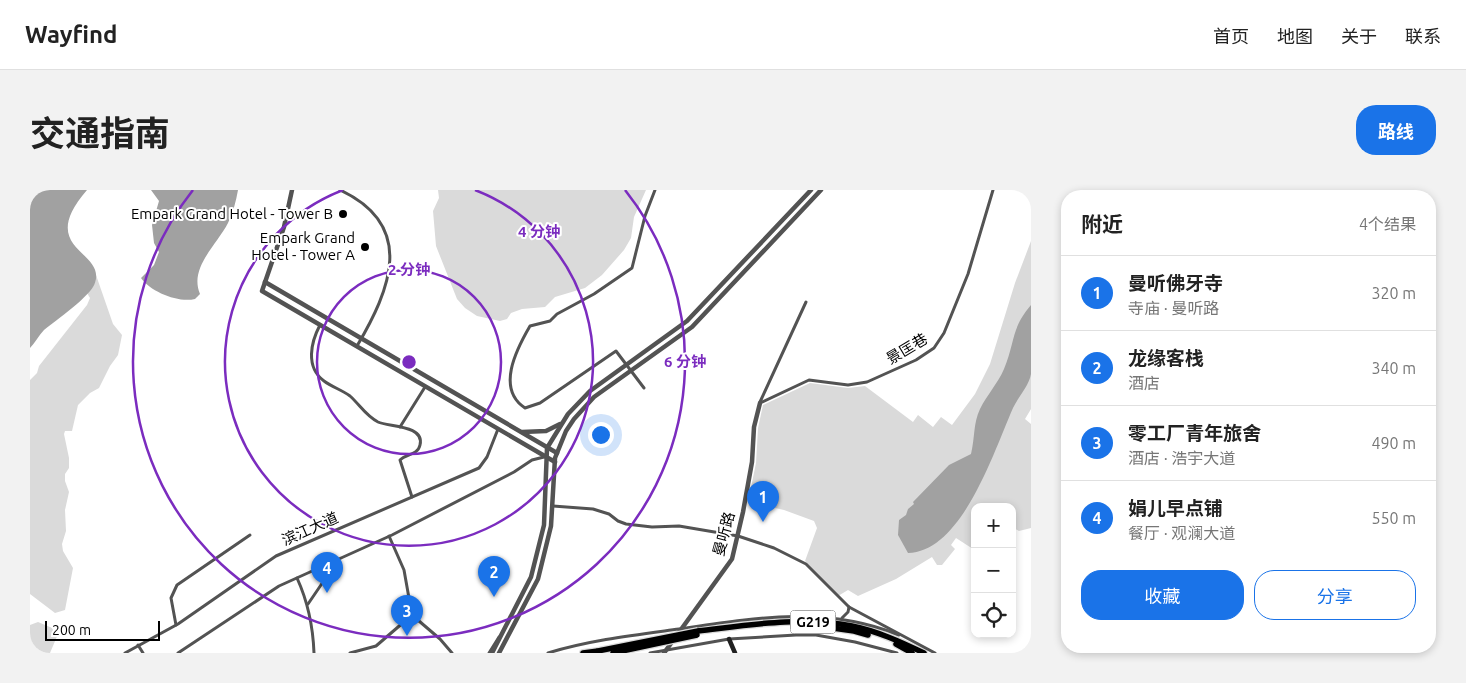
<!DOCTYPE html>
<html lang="zh">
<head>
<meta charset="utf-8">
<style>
	:root { --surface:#fff; --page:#f2f2f2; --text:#222; --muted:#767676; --line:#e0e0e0; --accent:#1a73e8 }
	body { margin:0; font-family:Ubuntu,"Noto Sans SC",sans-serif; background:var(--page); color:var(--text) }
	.controls { position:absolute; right:15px; bottom:15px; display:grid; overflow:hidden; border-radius:10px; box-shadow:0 2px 8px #0003 }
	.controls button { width:45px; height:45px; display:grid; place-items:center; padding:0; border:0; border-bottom:1px solid var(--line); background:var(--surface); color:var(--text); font:25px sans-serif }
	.scale { position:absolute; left:15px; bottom:12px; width:115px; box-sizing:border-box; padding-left:5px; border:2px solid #000; border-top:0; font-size:14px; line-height:18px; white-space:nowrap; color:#000; -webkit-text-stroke:4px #fff; paint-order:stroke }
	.you { position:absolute; left:570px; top:244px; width:18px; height:18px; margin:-12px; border:4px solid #fff; border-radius:50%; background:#1a73e8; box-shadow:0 0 0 8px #1a73e833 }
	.badge { display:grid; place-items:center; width:32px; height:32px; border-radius:50%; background:var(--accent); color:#fff; font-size:16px; font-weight:700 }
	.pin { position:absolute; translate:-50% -41px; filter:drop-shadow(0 1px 2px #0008) }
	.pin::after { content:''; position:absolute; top:26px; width:18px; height:15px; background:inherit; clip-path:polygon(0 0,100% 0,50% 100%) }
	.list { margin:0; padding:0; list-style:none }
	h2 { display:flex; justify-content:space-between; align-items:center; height:65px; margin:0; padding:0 20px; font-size:21px }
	h2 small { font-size:16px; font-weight:400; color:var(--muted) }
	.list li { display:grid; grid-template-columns:32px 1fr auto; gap:15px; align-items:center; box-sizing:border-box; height:75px; padding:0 20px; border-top:1px solid var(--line) }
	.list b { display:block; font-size:19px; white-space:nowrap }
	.list p { margin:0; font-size:16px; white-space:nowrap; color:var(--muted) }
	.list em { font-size:16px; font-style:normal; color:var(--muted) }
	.actions { display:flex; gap:10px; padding:15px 20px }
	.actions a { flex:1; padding:11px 0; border:1px solid var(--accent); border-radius:20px; text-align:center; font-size:18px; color:var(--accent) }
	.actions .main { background:var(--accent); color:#fff }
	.icon { flex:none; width:28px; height:28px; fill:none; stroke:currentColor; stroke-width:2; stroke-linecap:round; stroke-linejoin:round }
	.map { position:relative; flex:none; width:1001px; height:463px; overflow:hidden; border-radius:20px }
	header { display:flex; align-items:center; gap:30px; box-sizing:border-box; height:70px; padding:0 25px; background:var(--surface); border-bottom:1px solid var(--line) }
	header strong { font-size:24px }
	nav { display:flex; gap:28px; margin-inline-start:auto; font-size:18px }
	.intro { display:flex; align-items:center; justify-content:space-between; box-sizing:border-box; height:120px; padding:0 30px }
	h1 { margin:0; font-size:35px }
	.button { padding:12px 22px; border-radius:20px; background:var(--accent); color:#fff; font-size:18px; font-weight:700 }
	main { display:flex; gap:30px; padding:0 30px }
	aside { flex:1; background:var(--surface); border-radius:20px; box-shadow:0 2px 8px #0003 }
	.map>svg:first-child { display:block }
</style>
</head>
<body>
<header>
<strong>Wayfind</strong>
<nav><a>首页</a><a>地图</a><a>关于</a><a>联系</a></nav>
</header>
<div class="intro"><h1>交通指南</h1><a class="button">路线</a></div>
<main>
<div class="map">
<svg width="1001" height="463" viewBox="0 0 1001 463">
	<rect width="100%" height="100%" fill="#fff"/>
	<g fill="#dadada">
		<path d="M408 0H616L604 27 601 48 594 60 572 85 555 98 525 107 515 117 492 119 481 123 477 129 470 131 447 126 435 118 427 109 406 56 403 21 409 8Z"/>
		<path d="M1001 51V219L995 229 1001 234V338L989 341 982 337V317H945V355L943 359 926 348 921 355 925 359 912 375H907L902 367 866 389 828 406 818 400 808 406 775 371 787 338 784 331 754 320 718 312 726 273 728 238 733 215 780 193 818 198 835 196 883 232 888 225 903 237 911 227 922 235 945 204 960 174 985 93Z"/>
		<path d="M66 85 83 134 92 145 88 165 80 176 69 198 60 203 48 215 42 241H35L34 244 39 268V278L35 284V291L39 302 35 320 36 341 32 354 33 361 43 378 35 420 25 423 0 404V190L7 183 9 176 57 115 60 108 57 103 65 93Z"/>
		<path d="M8 432 27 440 28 444 20 463H0V435Z"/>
	</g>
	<g fill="#a1a1a1">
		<path d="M0 0H57C5 60 76 60 65 93 60 107 26 130 14 140 9 145 5 153 0 158Z"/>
		<path d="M121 0H208C206 11 203 23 198 33 186 56 159 78 170 104L165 109C148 113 121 102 111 88L124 75 129 62 124 53 122 35 129 11Z"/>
		<path d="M1001 115C1001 136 1001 165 1001 184 999 196 988 207 983 218 964 261 932 362 878 363L868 345 869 330 876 325 878 319 884 314 883 312 919 275 941 264C945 248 943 234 950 219 957 205 968 193 974 179 985 153 981 138 1001 115Z"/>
	</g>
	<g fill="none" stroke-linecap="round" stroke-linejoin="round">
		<defs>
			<g id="trunk">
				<path d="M781 435 824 441 838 445"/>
				<path d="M668 441C719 435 770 426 822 436 847 441 871 452 894 463"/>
				<path d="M866 454 882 463"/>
				<path d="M553 463 568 461"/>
			</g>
		</defs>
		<use href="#trunk" stroke="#dbdbdb" stroke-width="8"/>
		<g stroke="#535353" stroke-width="3">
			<path d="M310 0C387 36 360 100 327 156"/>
			<path d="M290 135C281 152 275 177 294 191 302 197 312 200 320 206 330 215 336 226 348 232 359 237 395 235 390 255 388 265 376 264 370 270L382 307"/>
			<path d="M614 198 586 161 510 213 495 218C466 199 486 160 500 136L520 131 527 124 564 104 602 78 615 26 625 0"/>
			<path d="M730 212 776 112"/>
			<path d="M730 213 779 190 818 195 837 192 886 170 904 158 914 143 938 84 963 0"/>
			<path d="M370 237 395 197"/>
			<path d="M523 316 563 319 579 324 588 331 596 334 622 337 649 336 708 346 744 358 776 374 819 417 905 463"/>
			<path d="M359 346 374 380 382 425 410 449 422 463"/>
			<path d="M267 388C278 412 283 436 284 463"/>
			<path d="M278 414 308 370"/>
			<path d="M812 428 818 422 819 417"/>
			<path d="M146 435 141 408 147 395 220 345"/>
			<path d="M108 455 113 463"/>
			<path d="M95 463 148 434 246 366 449 278 457 267 468 239"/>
			<path d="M148 463 249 396 362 345 484 282 502 270 514 267"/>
			<path d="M320 463 346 456 382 425"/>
			<path d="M459 463 469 447"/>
			<path d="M518 463C561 450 605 445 649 439 723 428 796 415 869 445"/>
			<path d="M620 463 699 449 766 445H786L825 452 867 463"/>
		</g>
		<g stroke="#535353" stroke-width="4.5">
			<path d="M262 0 254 37 232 101 525 272"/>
			<path d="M235 92 527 263"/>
			<path d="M492 242 516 241 530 234"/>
			<path d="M462 463 501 387 514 335 517 258 538 224 560 201 657 131 781 0"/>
			<path d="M469 463 508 389 521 336 525 268 536 241 544 229 564 207 662 137 791 0"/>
			<path d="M634 463 702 369 713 322 722 272 724 237 730 213"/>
		</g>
		<path stroke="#202020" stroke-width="4.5" d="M699 449 705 463"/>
		<use href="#trunk" stroke="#000" stroke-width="5.5"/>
		<defs>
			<g id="trunk-bridge">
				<path d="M568 461 668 441"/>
				<path d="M583 463 667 445"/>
			</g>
		</defs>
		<use href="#trunk-bridge" stroke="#dbdbdb" stroke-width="8" stroke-linecap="butt"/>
		<use href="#trunk-bridge" stroke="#000" stroke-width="5.5"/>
	</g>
	<g fill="none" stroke="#7b2cbf" stroke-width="2.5">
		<circle cx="379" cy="172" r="92"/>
		<path d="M445 0A184 184 0 1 1 313 0"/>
		<path d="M595 0A276 276 0 1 1 163 0"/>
	</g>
	<g fill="#000" stroke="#fff" stroke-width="2">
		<circle cx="313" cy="24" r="5"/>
		<circle cx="335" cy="57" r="5"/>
	</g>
	<g text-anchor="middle" stroke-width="4" stroke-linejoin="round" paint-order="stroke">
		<rect fill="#fff" stroke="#4c4c4c" stroke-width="1" x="760.5" y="420.5" width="45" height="23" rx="4"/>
		<g font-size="14" font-weight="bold" fill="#000">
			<text x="783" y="437">G219</text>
		</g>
		<g font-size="15" fill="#000" stroke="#fff" text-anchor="end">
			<text x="303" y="29">Empark Grand Hotel - Tower B</text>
			<text x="325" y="53">Empark Grand<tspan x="325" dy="17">Hotel - Tower A</tspan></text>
		</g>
		<g font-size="15" fill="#000" stroke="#fff">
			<text transform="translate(877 159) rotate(-31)" y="5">景匡巷</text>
			<text transform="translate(280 339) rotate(-24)" y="5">滨江大道</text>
			<text transform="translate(694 344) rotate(-75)" y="5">曼听路</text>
		</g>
	</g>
	<circle cx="379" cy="172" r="8" fill="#7b2cbf" stroke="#fff" stroke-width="2.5"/>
	<g font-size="15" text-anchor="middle" font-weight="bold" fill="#7b2cbf" stroke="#fff" stroke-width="4" stroke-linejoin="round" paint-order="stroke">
		<text x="509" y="47">4 分钟</text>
		<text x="379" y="85">2 分钟</text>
		<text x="655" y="177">6 分钟</text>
	</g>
</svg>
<div class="controls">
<button>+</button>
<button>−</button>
<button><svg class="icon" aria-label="locate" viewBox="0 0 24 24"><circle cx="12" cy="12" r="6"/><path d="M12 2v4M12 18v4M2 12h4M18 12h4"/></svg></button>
</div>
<div class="scale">200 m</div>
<div class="you"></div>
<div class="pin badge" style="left:733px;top:332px">1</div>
<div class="pin badge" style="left:464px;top:407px">2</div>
<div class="pin badge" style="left:377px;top:446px">3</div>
<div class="pin badge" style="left:297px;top:403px">4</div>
</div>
<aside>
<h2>附近<small>4个结果</small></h2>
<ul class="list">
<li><span class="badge">1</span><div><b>曼听佛牙寺</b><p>寺庙 · 曼听路</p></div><em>320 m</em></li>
<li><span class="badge">2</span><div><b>龙缘客栈</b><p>酒店</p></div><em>340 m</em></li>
<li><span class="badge">3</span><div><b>零工厂青年旅舍</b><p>酒店 · 浩宇大道</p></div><em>490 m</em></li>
<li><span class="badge">4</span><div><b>娟儿早点铺</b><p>餐厅 · 观澜大道</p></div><em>550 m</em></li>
</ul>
<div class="actions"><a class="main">收藏</a><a>分享</a></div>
</aside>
</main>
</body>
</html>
